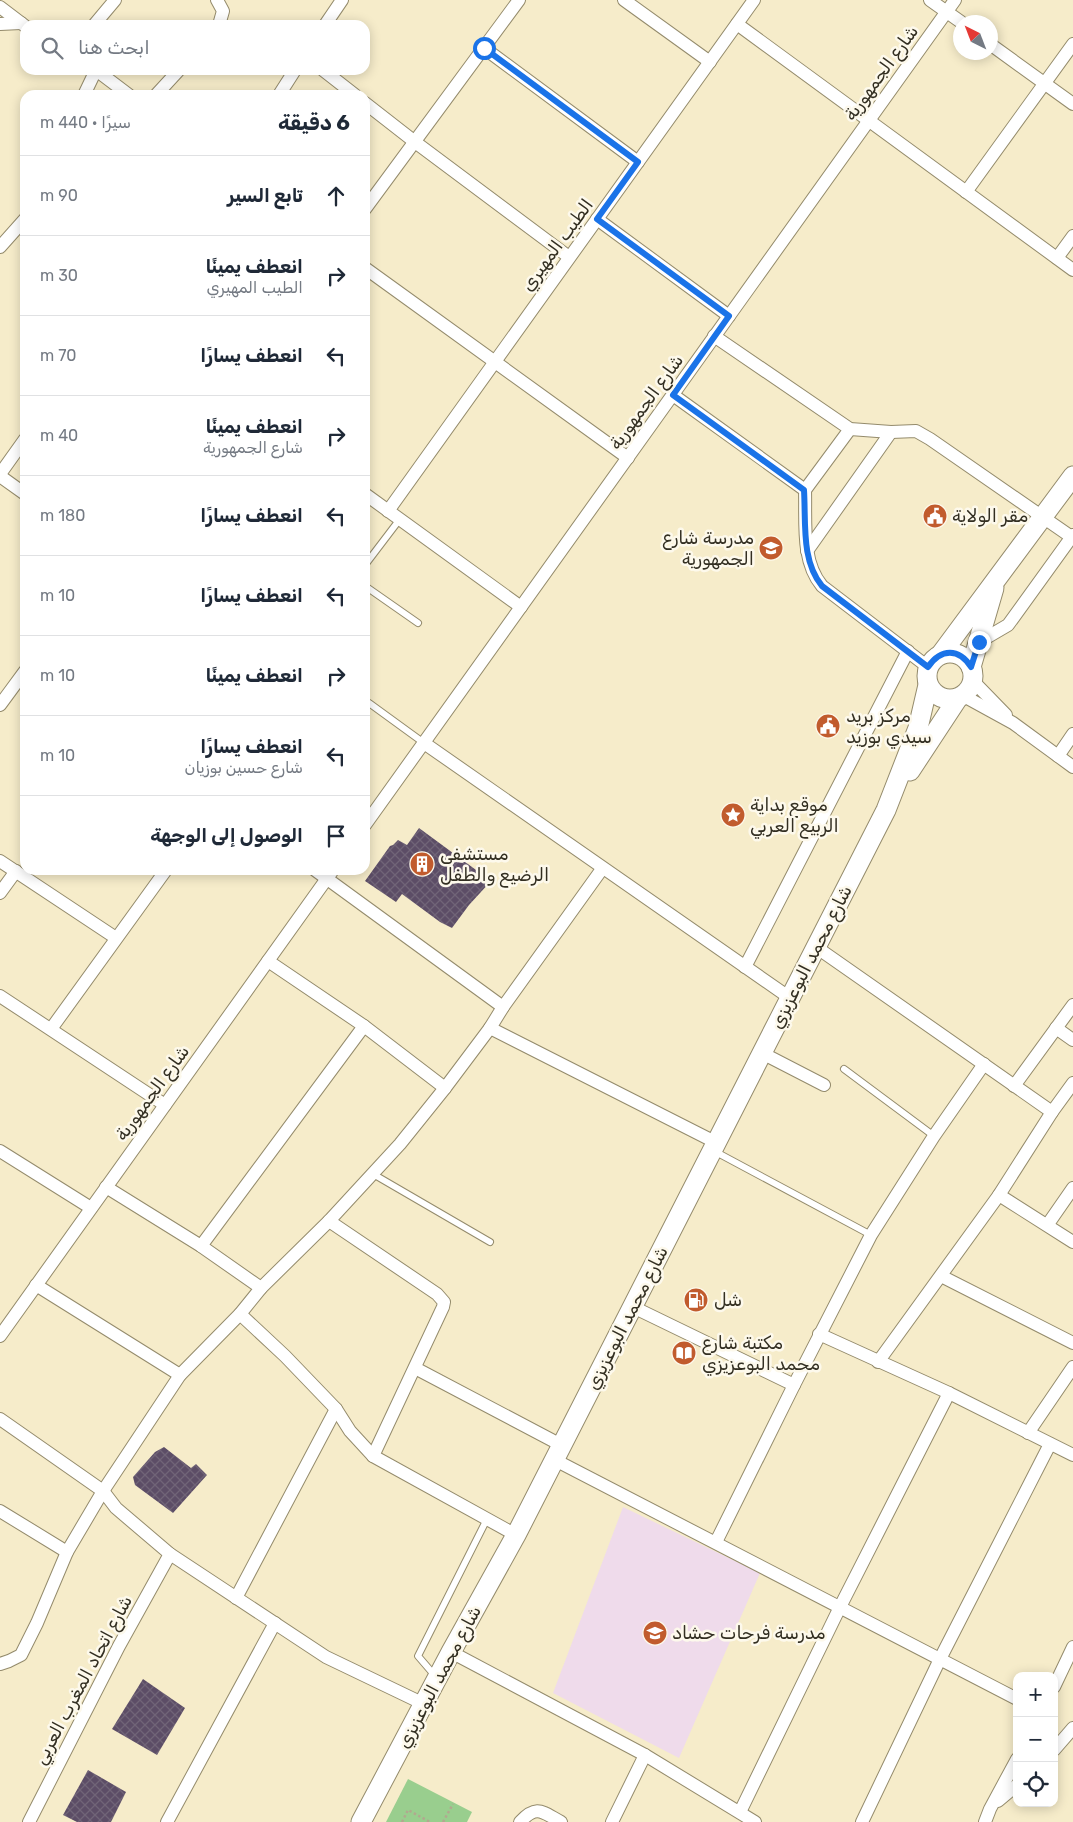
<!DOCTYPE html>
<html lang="ar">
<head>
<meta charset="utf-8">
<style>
	:root { --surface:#fff; --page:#f6f6f7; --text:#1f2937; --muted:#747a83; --line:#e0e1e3 }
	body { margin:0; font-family:Rubik,Vazirmatn,sans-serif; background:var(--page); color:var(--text); direction:rtl }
	.controls { position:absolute; right:15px; bottom:15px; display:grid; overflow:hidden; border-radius:10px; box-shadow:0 2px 12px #0003 }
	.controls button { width:45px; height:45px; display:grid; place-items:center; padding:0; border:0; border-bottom:1px solid var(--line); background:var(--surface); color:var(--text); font:25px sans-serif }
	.compass { position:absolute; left:953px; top:15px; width:45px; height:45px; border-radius:50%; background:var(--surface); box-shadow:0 2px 12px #0003; rotate:318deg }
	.stop { position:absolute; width:15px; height:15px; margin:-11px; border:4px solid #1a73e8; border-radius:50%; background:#fff }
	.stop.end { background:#1a73e8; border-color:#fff; box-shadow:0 1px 5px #0008 }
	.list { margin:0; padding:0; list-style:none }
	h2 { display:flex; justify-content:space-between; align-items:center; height:65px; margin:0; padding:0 20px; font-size:21px }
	h2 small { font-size:16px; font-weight:400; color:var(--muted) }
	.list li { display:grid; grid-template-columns:32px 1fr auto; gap:15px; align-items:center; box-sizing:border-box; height:80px; padding:0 20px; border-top:1px solid var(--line) }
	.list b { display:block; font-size:19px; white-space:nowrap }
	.list p { margin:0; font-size:16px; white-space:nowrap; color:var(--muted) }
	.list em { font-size:16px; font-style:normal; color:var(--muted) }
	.icon { flex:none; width:28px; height:28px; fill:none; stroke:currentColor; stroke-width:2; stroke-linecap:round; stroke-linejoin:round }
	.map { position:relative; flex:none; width:1073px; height:1822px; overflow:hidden; direction:ltr }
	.search { position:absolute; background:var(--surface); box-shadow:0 2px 12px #0003; left:20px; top:20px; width:350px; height:55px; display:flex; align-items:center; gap:12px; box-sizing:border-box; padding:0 18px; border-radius:15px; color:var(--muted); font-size:19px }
	.panel { position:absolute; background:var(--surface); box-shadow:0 2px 12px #0003; left:20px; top:90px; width:350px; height:785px; border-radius:15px; direction:rtl }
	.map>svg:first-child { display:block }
</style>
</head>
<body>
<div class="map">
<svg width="1073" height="1822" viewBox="0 0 1073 1822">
	<defs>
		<pattern id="building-cross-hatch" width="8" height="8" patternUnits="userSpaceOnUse" patternTransform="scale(1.25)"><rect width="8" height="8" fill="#5c4d66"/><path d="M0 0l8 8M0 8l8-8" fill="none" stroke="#706477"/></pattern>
	</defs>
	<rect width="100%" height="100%" fill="#f6ecca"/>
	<path fill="#efdbeb" d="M623 1507 760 1573 679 1758 553 1693Z"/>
	<path fill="#99ce8e" d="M408 1779 472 1812 467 1822H386Z"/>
	<g fill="url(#building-cross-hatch)">
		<path d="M419 828 491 881 469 905 452 928 440 922 402 894 396 902 365 881 390 846 393 845 398 840 407 845Z"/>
		<path d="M164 1447 191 1468 196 1464 207 1475 173 1513 135 1485 133 1477 155 1452Z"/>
		<path d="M143 1679 185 1708 157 1755 112 1729Z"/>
		<path d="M88 1770 126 1792 111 1822H77L63 1815Z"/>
	</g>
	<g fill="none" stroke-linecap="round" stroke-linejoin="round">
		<defs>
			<g id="lane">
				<path d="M365 565 400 519"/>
				<path d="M365 586 418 623"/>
				<path d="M369 703 424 743"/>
				<path d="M844 1069 934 1136"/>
				<path d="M714 1151 871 1235"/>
				<path d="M373 1174 490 1242"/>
				<path d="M436 1677 418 1656 487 1519"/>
			</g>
			<g id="street">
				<path d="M217 0 223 11 219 25"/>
				<path d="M624 0 710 62"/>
				<path d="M930 0 961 22"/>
				<path d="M0 7 25 26"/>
				<path d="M0 24 21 23"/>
				<path d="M737 24 1073 270"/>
				<path d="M94 25 115 0"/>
				<path d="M325 25 342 0"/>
				<path d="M990 44 1073 104"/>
				<path d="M484 48 638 162"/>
				<path d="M96 70 129 95"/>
				<path d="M323 70 355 95"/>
				<path d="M84 95 96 70"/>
				<path d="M156 95 179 70"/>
				<path d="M279 95 295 70"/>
				<path d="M365 103 415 142 569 257"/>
				<path d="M966 192 1073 44"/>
				<path d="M365 209 519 0"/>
				<path d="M597 219 729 316"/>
				<path d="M0 247 25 219"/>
				<path d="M1057 258 1073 236"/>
				<path d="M365 268 628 458"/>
				<path d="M714 336 850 429 891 432 916 431 930 439 1073 538"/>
				<path d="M673 395 805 490C806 522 801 561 822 586L928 667"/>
				<path d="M0 474 25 439"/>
				<path d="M0 476 25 494"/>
				<path d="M805 490 850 429"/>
				<path d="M365 494 521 607"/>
				<path d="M388 511 754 0"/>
				<path d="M807 551 891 432"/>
				<path d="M979 642 1008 625 1073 535"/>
				<path d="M972 680 1006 715"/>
				<path d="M962 695 1013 723 1073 767"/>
				<path d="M0 705 25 671"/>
				<path d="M424 743 790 998"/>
				<path d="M1058 756 1073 734"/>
				<path d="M365 825 955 0"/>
				<path d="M0 861 116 938"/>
				<path d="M315 870 503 1007"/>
				<path d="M0 893 16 871"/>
				<path d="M816 947 1052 1112"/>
				<path d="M268 961 364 1026 445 1088"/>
				<path d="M745 967 908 651"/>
				<path d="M0 996 165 1105"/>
				<path d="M490 1028 717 1143"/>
				<path d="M1056 1028 1073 1040"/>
				<path d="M51 1029 166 870"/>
				<path d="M762 1053 824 1085"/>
				<path d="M1014 1086 1073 1005"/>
				<path d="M0 1151 91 1208"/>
				<path d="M106 1187 201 1246 261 1288"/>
				<path d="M999 1195 1073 1242"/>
				<path d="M329 1221 437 1294 444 1302 443 1307 373 1456"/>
				<path d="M1048 1224 1073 1188"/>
				<path d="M201 1246 364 1026"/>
				<path d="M941 1276 1073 1343"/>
				<path d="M36 1285 180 1375"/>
				<path d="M633 1307 794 1385"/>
				<path d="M240 1314 285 1356 336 1409 350 1431 373 1456 516 1535"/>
				<path d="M819 1334 949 1393 1073 1455"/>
				<path d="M0 1336 333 870"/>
				<path d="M878 1362 999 1195 1052 1112 1073 1083"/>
				<path d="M415 1368 563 1446"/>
				<path d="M0 1419 103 1491 116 1508 170 1554 326 1657 424 1704"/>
				<path d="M1028 1433 1073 1367"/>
				<path d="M555 1460 1017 1699"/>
				<path d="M0 1511 67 1552"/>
				<path d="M716 1542 794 1385 871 1235 934 1136 984 1064"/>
				<path d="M236 1598 336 1409"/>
				<path d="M451 1652 645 1755 755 1822"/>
				<path d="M0 1664 9 1661 21 1655 37 1623 67 1552 103 1491 180 1375 240 1314 261 1288 329 1221 400 1144 445 1088 490 1028 503 1007 602 869"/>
				<path d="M1054 1687 1073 1647"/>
				<path d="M1054 1750 1073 1728"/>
				<path d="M998 1801 1017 1785"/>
				<path d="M740 1812 840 1607 949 1393"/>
				<path d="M29 1822 119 1646 170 1554"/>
				<path d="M167 1822 275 1623"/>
				<path d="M520 1822C537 1804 542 1812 561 1822"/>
				<path d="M612 1822 645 1755"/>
				<path d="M862 1822 940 1659 1050 1444"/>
				<path d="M985 1822 990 1809 1017 1759"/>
			</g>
			<g id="secondary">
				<circle cx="950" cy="676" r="23"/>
				<path d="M941 654 1073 476"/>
				<path d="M971 667 994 588"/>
				<path d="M910 771 958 698"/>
				<path d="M361 1822 451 1652 516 1535 886 810 918 728 928 685"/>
			</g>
		</defs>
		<use href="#lane" stroke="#948b6c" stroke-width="8"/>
		<use href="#street" stroke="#948b6c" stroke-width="14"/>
		<use href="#secondary" stroke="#948b6c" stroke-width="21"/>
		<g stroke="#b1a98f" stroke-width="2.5" stroke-dasharray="2.5 2.5" stroke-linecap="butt">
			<path d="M402 1822 408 1810 430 1822"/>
			<path d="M443 1822 453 1804"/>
		</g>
		<use href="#lane" stroke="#fff" stroke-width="6"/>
		<use href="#street" stroke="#fff" stroke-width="12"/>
		<use href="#secondary" stroke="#fff" stroke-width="19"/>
	</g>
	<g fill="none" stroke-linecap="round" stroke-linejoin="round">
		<path stroke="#1a73e8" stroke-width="6" d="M484 48 638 162 597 219 729 316 673 395 804 490C806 522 801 561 822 586L928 667C941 648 959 648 971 667L979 642"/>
	</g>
	<defs>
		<symbol id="civic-disc" viewBox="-11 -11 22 22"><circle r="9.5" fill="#c15b2d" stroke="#fdf9ec"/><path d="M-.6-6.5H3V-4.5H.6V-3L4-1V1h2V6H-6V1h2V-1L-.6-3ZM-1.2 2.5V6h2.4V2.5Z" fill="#fff"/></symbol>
		<symbol id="school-disc" viewBox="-11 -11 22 22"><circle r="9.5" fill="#c15b2d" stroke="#fdf9ec"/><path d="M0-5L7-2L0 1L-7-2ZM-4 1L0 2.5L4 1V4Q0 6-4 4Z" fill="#fff"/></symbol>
		<symbol id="sight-disc" viewBox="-11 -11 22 22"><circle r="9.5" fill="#c15b2d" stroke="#fdf9ec"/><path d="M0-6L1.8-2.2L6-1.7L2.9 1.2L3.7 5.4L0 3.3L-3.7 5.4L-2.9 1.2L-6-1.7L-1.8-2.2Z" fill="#fff"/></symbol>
		<symbol id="building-disc" viewBox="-11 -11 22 22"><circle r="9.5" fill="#c15b2d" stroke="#fdf9ec"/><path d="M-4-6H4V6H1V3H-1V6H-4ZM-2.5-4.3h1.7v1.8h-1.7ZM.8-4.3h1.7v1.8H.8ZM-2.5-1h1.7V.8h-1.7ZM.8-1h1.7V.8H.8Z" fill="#fff"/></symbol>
		<symbol id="fuel-disc" viewBox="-11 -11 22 22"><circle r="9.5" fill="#c15b2d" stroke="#fdf9ec"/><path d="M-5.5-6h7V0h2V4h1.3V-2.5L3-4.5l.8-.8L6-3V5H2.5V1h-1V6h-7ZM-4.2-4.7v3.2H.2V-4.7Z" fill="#fff"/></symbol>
		<symbol id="library-disc" viewBox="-11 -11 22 22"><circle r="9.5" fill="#c15b2d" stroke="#fdf9ec"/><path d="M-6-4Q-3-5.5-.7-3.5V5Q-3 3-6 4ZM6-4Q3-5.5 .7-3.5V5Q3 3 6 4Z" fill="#fff"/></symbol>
	</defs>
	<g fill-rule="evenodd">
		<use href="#civic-disc" x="921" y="502" width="28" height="28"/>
		<use href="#school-disc" x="757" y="534" width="28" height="28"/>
		<use href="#civic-disc" x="814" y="712" width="28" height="28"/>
		<use href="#sight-disc" x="719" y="801" width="28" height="28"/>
		<use href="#building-disc" x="408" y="850" width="28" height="28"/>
		<use href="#fuel-disc" x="682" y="1286" width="28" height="28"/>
		<use href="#library-disc" x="670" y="1339" width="28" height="28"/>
		<use href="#school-disc" x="641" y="1619" width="28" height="28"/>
	</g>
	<g text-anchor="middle" stroke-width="5" stroke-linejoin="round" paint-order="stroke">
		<g font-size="18" fill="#332f22" stroke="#fdf9ec">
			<text transform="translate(881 73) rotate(-54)" y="6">شارع الجمهورية</text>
			<text transform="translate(557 245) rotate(-54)" y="6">الطيب المهيري</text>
			<text transform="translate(646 402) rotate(-54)" y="6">شارع الجمهورية</text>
			<text transform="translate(811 957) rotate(-63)" y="6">شارع محمد البوعزيزي</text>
			<text transform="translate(152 1093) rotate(-54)" y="6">شارع الجمهورية</text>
			<text transform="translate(627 1318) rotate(-63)" y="6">شارع محمد البوعزيزي</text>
			<text transform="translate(439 1677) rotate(-62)" y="6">شارع محمد البوعزيزي</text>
			<text transform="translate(83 1680) rotate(-62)" y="6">شارع اتحاد المغرب العربي</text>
		</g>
		<g font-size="18" fill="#332f22" stroke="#fdf9ec" text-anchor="start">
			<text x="952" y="522">مقر الولاية</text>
			<text x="754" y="544" text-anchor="end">مدرسة شارع<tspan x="754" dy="21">الجمهورية</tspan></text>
			<text x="846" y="722">مركز بريد<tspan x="846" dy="21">سيدي بوزيد</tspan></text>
			<text x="750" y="811">موقع بداية<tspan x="750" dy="21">الربيع العربي</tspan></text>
			<text x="440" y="860">مستشفى<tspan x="440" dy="21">الرضيع والطفل</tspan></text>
			<text x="714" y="1306">شل</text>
			<text x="702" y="1349">مكتبة شارع<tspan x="702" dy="21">محمد البوعزيزي</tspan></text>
			<text x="672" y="1639">مدرسة فرحات حشاد</text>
		</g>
	</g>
</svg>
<div class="controls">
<button>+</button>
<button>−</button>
<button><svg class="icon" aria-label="locate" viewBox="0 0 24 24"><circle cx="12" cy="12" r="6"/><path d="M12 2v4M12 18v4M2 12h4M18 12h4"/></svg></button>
</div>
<svg class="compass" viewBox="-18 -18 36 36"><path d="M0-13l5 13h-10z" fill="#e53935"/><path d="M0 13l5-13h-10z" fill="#747a83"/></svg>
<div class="stop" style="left:484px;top:48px"></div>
<div class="stop end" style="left:979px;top:642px"></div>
<div class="search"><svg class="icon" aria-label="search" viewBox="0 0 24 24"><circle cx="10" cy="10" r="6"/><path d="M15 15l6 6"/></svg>ابحث هنا</div>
<section class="panel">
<h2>6 دقيقة<small>سيرًا · 440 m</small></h2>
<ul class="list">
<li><svg class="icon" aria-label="ahead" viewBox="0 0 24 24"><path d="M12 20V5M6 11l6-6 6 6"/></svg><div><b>تابع السير</b></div><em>90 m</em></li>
<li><svg class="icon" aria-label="right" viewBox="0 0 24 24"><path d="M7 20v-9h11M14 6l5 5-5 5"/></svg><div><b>انعطف يمينًا</b><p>الطيب المهيري</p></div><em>30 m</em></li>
<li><svg class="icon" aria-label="left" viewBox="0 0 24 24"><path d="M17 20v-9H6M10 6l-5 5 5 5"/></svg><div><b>انعطف يسارًا</b></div><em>70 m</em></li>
<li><svg class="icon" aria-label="right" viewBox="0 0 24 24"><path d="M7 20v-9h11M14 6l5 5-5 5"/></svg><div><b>انعطف يمينًا</b><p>شارع الجمهورية</p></div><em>40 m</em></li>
<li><svg class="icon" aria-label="left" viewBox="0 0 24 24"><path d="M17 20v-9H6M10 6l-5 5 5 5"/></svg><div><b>انعطف يسارًا</b></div><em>180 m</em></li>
<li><svg class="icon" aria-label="left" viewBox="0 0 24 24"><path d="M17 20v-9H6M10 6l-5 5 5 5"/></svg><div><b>انعطف يسارًا</b></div><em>10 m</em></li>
<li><svg class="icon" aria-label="right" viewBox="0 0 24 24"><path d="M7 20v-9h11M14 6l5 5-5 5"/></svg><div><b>انعطف يمينًا</b></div><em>10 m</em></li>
<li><svg class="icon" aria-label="left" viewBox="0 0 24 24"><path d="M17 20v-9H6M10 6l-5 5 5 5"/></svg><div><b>انعطف يسارًا</b><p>شارع حسين بوزيان</p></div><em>10 m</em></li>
<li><svg class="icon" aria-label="arrive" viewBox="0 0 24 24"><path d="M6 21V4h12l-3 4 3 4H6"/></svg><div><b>الوصول إلى الوجهة</b></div></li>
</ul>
</section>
</div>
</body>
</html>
